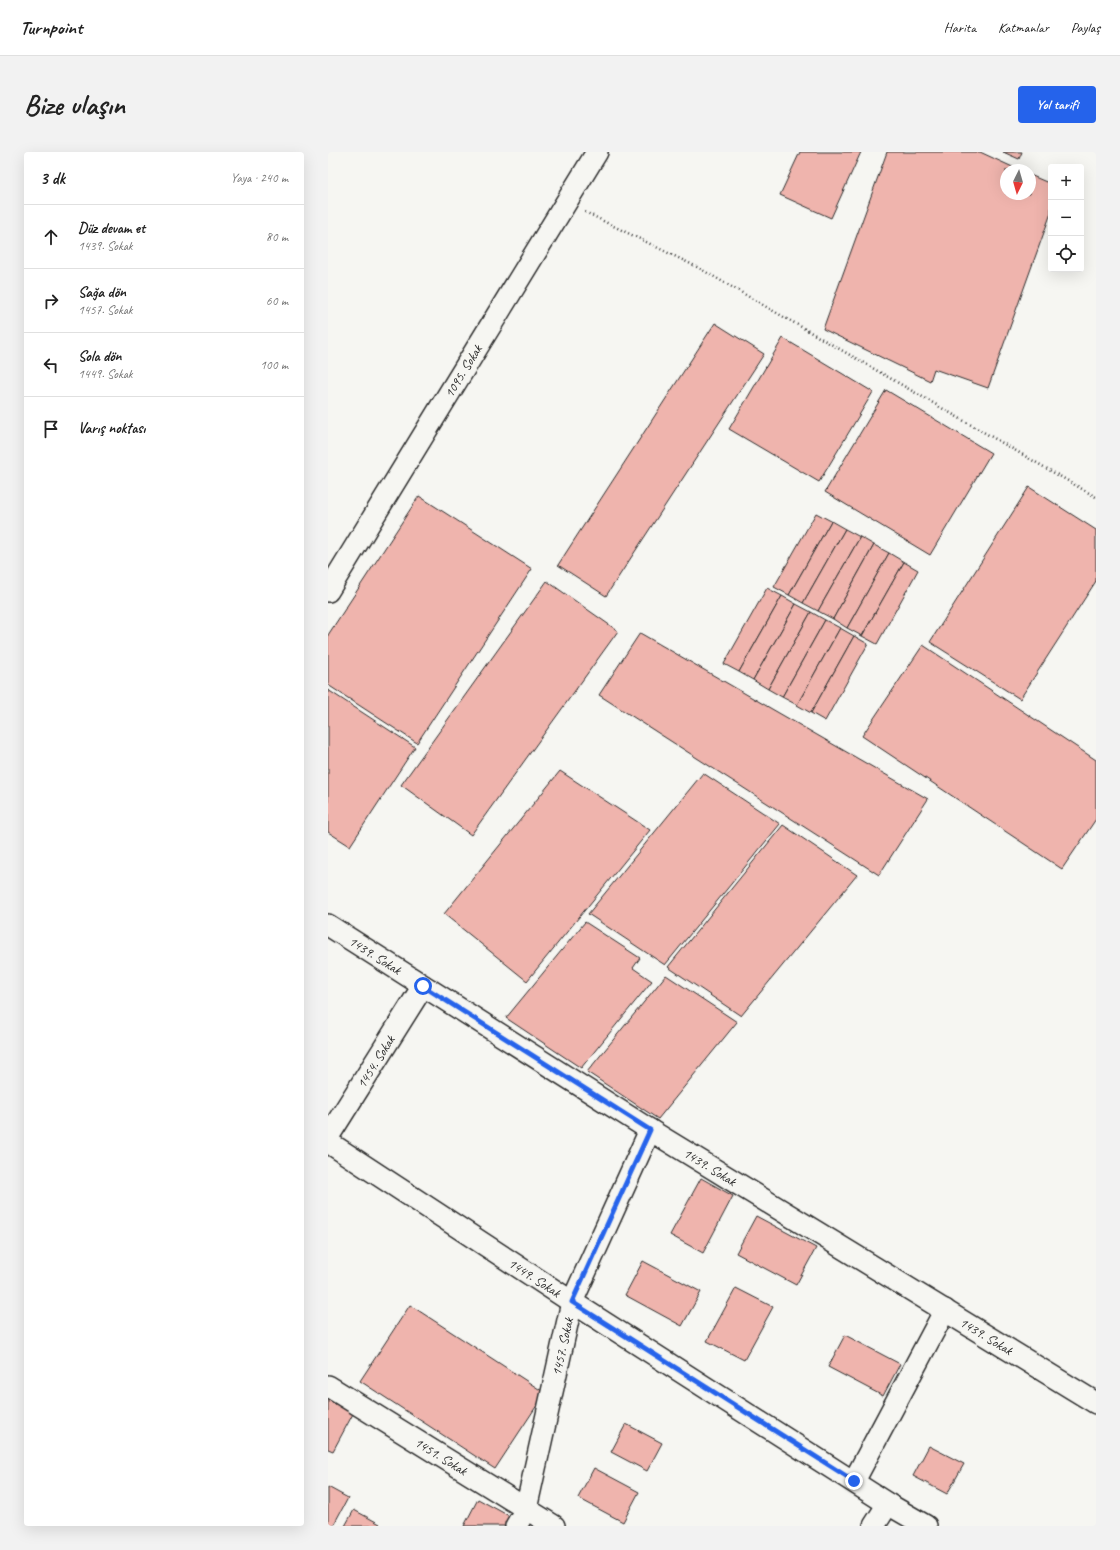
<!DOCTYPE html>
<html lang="tr">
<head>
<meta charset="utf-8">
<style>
	:root { --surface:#fff; --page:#f2f2f2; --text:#222; --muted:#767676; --line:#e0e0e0; --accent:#2563eb }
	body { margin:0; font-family:Caveat,sans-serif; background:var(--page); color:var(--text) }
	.controls { position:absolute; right:12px; top:12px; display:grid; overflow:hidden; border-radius:4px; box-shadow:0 4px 16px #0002 }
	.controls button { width:36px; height:36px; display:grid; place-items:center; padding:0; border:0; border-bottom:1px solid var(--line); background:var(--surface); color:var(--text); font:20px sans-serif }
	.compass { position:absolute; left:672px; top:12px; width:36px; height:36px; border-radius:50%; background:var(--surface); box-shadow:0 4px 16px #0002; rotate:185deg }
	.stop { position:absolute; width:12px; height:12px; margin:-9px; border:3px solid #2563eb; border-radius:50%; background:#fff }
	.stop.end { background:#2563eb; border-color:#fff; box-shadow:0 1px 4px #0008 }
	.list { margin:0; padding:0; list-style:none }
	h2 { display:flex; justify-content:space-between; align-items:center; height:52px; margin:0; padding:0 16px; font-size:17px }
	h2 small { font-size:13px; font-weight:400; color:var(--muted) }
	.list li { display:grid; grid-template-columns:26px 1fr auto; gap:12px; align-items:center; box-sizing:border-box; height:64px; padding:0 16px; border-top:1px solid var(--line) }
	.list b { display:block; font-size:15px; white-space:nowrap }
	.list p { margin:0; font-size:13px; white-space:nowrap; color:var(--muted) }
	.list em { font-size:13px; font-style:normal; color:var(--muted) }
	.icon { flex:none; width:22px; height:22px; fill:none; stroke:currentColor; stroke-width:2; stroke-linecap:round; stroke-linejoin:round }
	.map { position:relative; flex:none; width:768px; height:1374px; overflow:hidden; border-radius:4px }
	header { display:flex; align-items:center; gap:24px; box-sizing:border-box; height:56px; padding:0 20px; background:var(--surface); border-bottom:1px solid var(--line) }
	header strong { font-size:19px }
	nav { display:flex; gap:22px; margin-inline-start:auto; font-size:14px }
	.intro { display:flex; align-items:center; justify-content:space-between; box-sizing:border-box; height:96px; padding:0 24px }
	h1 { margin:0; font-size:28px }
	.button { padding:10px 18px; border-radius:4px; background:var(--accent); color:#fff; font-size:14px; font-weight:700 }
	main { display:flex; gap:24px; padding:0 24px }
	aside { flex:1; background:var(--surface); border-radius:4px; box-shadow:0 4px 16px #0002 }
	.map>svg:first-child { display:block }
</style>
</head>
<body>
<header>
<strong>Turnpoint</strong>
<nav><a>Harita</a><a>Katmanlar</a><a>Paylaş</a></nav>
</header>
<div class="intro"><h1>Bize ulaşın</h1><a class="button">Yol tarifi</a></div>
<main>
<aside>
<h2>3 dk<small>Yaya · 240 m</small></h2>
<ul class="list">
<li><svg class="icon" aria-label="ahead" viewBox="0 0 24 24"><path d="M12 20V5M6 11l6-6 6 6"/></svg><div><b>Düz devam et</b><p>1439. Sokak</p></div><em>80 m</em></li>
<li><svg class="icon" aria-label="right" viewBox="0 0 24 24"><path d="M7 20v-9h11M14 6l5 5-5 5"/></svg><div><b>Sağa dön</b><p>1457. Sokak</p></div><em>60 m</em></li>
<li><svg class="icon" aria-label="left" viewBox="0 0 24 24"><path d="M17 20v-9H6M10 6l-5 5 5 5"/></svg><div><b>Sola dön</b><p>1449. Sokak</p></div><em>100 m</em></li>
<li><svg class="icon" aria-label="arrive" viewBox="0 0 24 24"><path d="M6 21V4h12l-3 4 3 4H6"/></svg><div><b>Varış noktası</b></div></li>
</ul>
</aside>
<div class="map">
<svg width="768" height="1374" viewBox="0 0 768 1374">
	<rect width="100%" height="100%" fill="#f6f6f2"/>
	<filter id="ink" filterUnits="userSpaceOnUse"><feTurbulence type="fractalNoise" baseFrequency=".025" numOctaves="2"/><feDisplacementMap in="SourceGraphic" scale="8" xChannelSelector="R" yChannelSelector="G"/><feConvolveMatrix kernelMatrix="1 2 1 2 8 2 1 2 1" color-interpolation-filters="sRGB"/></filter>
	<g filter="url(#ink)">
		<g fill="#efb4ad" stroke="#2b2b2b">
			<path d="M472 0H533L503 66 452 43Z"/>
			<path d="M559 0H652L691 18H678V42H702V23L723 32V61L660 236 606 217 602 229 495 177Z"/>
			<path d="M675 0H694L691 7Z"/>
			<path d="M387 171 436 202 278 444 230 413Z"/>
			<path d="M455 186 545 240 491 330 401 277Z"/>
			<path d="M558 238 663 301 602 403 497 340Z"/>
			<path d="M701 335 768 378V429L692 547 602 490Z"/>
			<path d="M91 344 204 417 89 591 0 533V483Z"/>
			<path d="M488 361 503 369 461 443 446 435Z"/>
			<path d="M503 369 517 377 475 451 461 443Z"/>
			<path d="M517 377 532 385 490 459 475 451Z"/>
			<path d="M532 385 546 393 505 467 490 459Z"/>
			<path d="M546 393 561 401 519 476 505 467Z"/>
			<path d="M561 401 576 410 534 484 519 476Z"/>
			<path d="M576 410 590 418 549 492 534 484Z"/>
			<path d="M219 429 290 479 143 683 73 633Z"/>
			<path d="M439 436 454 444 411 520 396 512Z"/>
			<path d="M454 444 468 452 425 528 411 520Z"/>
			<path d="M468 452 483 460 440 537 425 528Z"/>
			<path d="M483 460 497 468 454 545 440 537Z"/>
			<path d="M497 468 512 476 469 553 454 545Z"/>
			<path d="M512 476 526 484 483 561 469 553Z"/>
			<path d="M312 481 600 647 551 723 271 543Z"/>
			<path d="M526 484 540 492 497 569 483 561Z"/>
			<path d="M595 493 768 608V667L734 717 534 584Z"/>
			<path d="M0 538 87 595 22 694 0 680Z"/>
			<path d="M232 619 322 678 199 829 116 762Z"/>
			<path d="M375 621 452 672 337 813 260 762Z"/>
			<path d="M455 673 529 723 413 864 340 815Z"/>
			<path d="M257 770 312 806 305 816 324 829 253 916 178 866Z"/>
			<path d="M338 823 409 870 330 967 259 920Z"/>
			<path d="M373 1026 405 1044 375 1101 342 1083Z"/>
			<path d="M428 1064 488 1096 468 1133 408 1101Z"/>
			<path d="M315 1109 373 1140 354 1174 297 1143Z"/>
			<path d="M408 1136 445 1155 416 1208 379 1189Z"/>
			<path d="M82 1153 217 1241 167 1317 32 1229Z"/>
			<path d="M517 1183 572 1212 555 1244 500 1215Z"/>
			<path d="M0 1247 26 1260 5 1299 0 1297Z"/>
			<path d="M298 1272 334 1291 319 1319 283 1300Z"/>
			<path d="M601 1294 636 1312 619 1342 585 1324Z"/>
			<path d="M266 1316 311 1340 295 1370 250 1346Z"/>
			<path d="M0 1335 20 1346 5 1374H0Z"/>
			<path d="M150 1347 183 1365 178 1374H136Z"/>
			<path d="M26 1358 52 1372 50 1374H17Z"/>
		</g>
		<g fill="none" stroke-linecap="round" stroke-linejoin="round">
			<defs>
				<g id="minor">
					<path id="s1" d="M0 439 269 0"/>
					<path id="s2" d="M0 773 322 978 768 1251"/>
					<path id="s3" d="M0 985 95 834"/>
					<path id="s4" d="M0 990 244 1150 560 1352 598 1374"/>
					<path id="s5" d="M0 1234 226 1374"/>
					<path d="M526 1329 617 1158"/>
					<path id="s6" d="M188 1374 198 1357 244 1150 322 978"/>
					<path d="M546 1374 560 1352"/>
				</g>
			</defs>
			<use href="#minor" stroke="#2b2b2b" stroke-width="24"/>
			<path stroke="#2b2b2b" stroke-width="2.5" stroke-dasharray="1 3" stroke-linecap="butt" d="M257 60 371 116 768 345"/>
			<use href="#minor" stroke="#f6f6f2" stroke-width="21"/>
		</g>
	</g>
	<g fill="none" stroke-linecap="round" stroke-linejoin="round" filter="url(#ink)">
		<path stroke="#2563eb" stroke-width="5" d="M95 834 322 978 244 1150 526 1329"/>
	</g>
	<g text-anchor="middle" stroke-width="4" stroke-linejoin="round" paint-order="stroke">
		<g font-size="14" fill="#2b2b2b" stroke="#f6f6f2">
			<text dy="5" stroke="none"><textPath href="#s1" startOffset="258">1095. Sokak</textPath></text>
			<text dy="5" stroke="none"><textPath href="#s2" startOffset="56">1439. Sokak</textPath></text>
			<text dy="5" stroke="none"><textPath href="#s3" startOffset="89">1454. Sokak</textPath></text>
			<text dy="5" stroke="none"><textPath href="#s2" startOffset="452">1439. Sokak</textPath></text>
			<text dy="5" stroke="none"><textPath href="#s4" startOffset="247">1449. Sokak</textPath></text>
			<text dy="5" stroke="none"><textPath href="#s2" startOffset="776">1439. Sokak</textPath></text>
			<text dy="5" stroke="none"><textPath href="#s6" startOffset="186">1457. Sokak</textPath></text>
			<text dy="5" stroke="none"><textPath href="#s5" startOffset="133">1451. Sokak</textPath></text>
		</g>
	</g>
</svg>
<div class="controls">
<button>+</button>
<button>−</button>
<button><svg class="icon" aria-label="locate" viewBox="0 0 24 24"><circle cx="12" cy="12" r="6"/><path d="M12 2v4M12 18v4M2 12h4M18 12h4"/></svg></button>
</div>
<svg class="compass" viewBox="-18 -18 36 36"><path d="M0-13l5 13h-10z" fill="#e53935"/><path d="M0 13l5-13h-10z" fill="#767676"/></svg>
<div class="stop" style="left:95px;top:834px"></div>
<div class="stop end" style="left:526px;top:1329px"></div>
</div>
</main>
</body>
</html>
